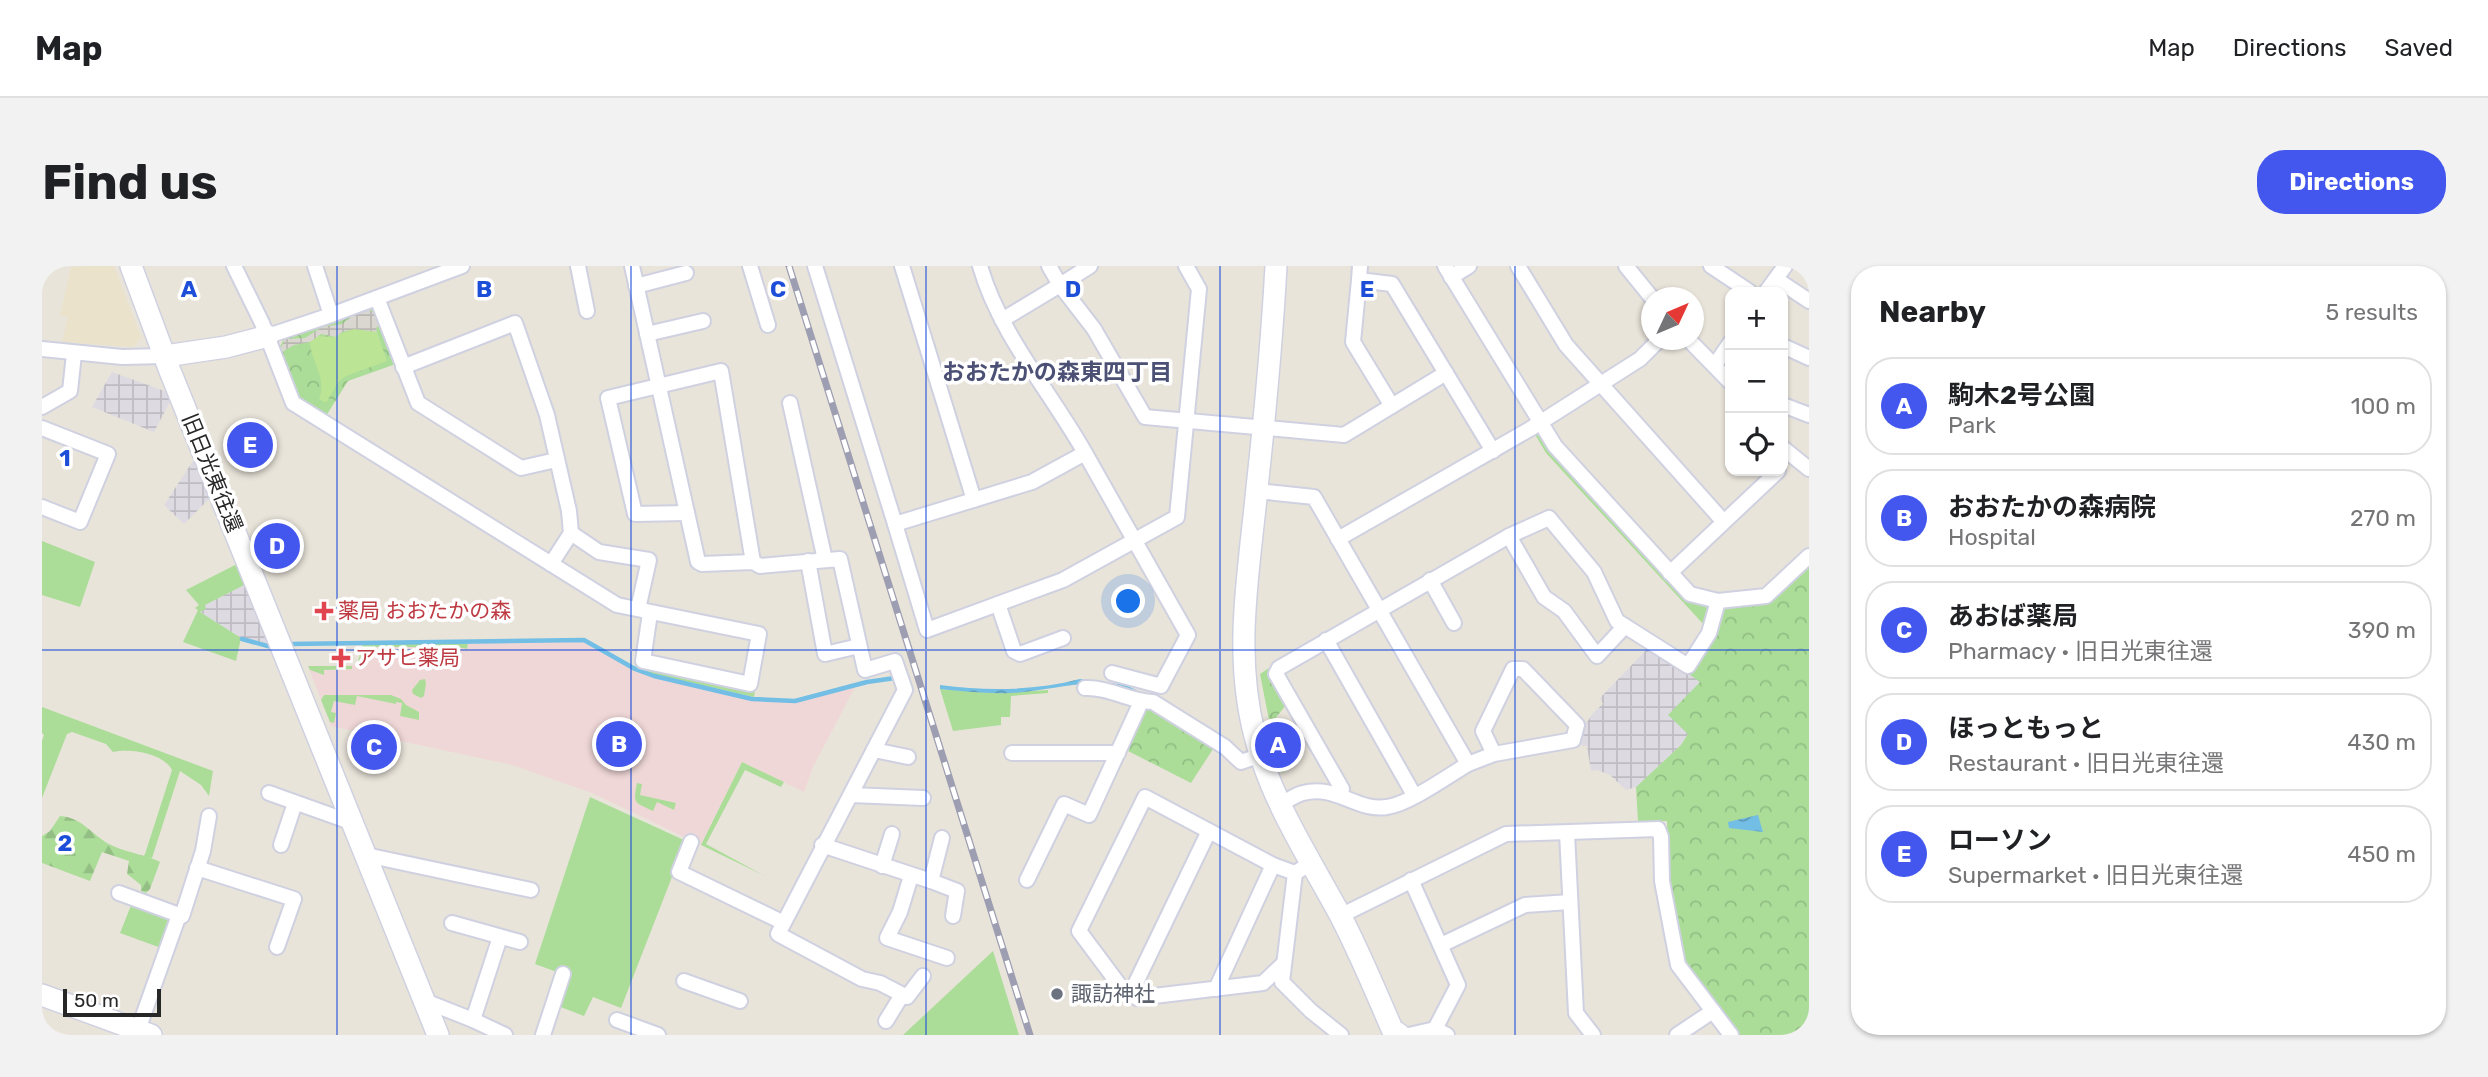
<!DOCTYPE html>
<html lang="en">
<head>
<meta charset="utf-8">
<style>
	:root { --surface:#fff; --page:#f2f2f2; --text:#202124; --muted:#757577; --line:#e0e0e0; --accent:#4356ed }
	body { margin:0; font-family:Rubik,"Noto Sans JP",sans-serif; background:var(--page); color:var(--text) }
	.controls { position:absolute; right:21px; top:21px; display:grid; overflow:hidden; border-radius:14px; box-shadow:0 2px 5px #0004 }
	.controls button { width:63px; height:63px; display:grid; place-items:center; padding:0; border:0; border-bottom:2px solid var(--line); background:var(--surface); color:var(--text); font:35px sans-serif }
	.compass { position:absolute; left:1599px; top:21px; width:63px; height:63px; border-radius:50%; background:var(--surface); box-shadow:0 2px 5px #0004; rotate:46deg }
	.scale { position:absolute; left:21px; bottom:18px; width:98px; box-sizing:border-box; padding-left:7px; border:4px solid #272727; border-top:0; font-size:19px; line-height:24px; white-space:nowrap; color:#272727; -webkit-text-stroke:5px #fff; paint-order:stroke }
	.you { position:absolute; left:1087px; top:336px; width:24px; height:24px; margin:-18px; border:5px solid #fff; border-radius:50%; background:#1a73e8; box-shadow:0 0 0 10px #1a73e833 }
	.badge { display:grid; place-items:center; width:46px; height:46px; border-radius:50%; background:var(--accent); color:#fff; font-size:23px; font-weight:700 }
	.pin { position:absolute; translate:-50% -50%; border:4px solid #fff; box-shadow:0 2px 7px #0006 }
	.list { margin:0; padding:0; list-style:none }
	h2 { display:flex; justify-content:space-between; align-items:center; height:91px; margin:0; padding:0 28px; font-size:30px }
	h2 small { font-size:23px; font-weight:400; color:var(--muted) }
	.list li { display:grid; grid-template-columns:46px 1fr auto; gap:21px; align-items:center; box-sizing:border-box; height:98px; margin:0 14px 14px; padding:0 14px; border:2px solid var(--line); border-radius:28px }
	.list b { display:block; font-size:26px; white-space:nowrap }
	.list p { margin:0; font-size:23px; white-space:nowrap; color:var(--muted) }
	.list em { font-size:23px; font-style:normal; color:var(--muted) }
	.icon { flex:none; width:38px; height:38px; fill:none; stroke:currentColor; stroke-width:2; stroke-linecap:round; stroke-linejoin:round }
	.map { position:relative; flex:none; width:1767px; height:769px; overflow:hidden; border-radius:28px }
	header { display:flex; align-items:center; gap:42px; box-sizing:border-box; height:98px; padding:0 35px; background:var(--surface); border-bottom:2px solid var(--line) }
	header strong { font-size:33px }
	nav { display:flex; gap:38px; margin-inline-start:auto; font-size:24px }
	.intro { display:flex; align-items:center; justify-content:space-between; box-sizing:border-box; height:168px; padding:0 42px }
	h1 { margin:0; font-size:49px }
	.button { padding:18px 32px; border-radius:28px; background:var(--accent); color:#fff; font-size:24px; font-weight:700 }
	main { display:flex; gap:42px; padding:0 42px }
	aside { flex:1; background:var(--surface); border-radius:28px; box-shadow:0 2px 5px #0004 }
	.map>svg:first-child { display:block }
</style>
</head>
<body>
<header>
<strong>Map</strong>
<nav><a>Map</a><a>Directions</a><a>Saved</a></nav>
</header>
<div class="intro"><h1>Find us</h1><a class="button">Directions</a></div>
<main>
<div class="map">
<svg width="1767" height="769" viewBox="0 0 1767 769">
	<defs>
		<pattern id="industrial-grid" width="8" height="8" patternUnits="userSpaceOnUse" patternTransform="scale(1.75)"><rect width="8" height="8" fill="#dddae2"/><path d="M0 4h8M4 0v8" fill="none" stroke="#bebbc2"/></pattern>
		<pattern id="forest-firs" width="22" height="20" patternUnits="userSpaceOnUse" patternTransform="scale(1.75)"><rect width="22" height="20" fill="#abdd99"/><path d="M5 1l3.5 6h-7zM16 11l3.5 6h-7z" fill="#93be84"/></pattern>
		<pattern id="park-crowns" width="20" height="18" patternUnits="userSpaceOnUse" patternTransform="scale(1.75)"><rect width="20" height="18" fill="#abdd99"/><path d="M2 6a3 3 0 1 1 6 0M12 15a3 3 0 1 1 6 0" fill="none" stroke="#93be84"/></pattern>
		<pattern id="plaza-grid" width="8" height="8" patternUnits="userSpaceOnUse" patternTransform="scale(1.75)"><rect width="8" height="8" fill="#dad6d0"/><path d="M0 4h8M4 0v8" fill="none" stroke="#bbb8b3"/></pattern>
		<pattern id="water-waves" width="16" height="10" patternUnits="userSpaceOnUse" patternTransform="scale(1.75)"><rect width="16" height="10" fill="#72bee5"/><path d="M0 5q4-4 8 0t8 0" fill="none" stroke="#5e9aba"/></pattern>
	</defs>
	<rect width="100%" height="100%" fill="#e9e4da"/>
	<g fill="url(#industrial-grid)">
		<path d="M70 106 128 127 131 130 112 166 50 141Z"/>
		<path d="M155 189 171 229 142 258 122 239Z"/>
		<path d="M206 317 231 380 199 372 158 346 163 343 162 339Z"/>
		<path d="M1606 382 1659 415 1646 468 1639 479 1594 521 1584 524 1568 509 1555 504 1549 505 1545 480H1540L1537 468 1551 447 1561 438 1558 432Z"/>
	</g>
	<path fill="#eae2ca" d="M45 0H72L99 71 92 81 20 76 26 51 18 49 29 1Z"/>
	<path fill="#f0d7d7" d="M541 376 591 404 612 412 708 434 751 437 813 421 771 501 762 526 700 496 659 579 550 527 470 499 289 460 266 400 315 399 321 378Z"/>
	<g fill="#abdd99">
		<path d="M1491 165 1497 166 1508 183 1644 333 1665 339 1668 344 1663 360 1504 187Z"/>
		<path d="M0 275 53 296 38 341 0 329Z"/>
		<path d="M195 298 199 299 206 317 163 339 164 343 158 346 199 372 194 395 141 376 156 344 153 342 157 339 144 324Z"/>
		<path d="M426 377 425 383 416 381H323L318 399H315L321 378Z"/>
		<path d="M595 395 713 425 712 431 611 408 593 401Z"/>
		<path d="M266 400H310V403L282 404V409L268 404Z"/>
		<path d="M383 413 384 418 382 430 379 432 371 428 370 424 378 414Z"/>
		<path d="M898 423 952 427 1006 424V427L969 430 968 451H959V459L911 465Z"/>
		<path d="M282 429H349L359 433 364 439 377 446V454L358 450 360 437 354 436V438L315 430 313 439 292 435 289 446 294 447 292 457 288 456 279 434Z"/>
		<path d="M0 441 171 505 167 530 159 519 138 505 110 592 101 591 103 588 130 504C121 487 88 482 71 486L64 478 30 466 25 468 0 532V475L2 469 0 467Z"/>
		<path d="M700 496 742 516 739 521 703 504 664 578 725 611 659 579Z"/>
		<path d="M595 517 600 518 598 529 634 537 632 544 615 536 611 545C592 536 591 538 595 517Z"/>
		<path d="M548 531 644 575 579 742 551 731 542 750 516 740 526 710 493 698Z"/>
		<path d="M90 637 126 650 129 656 119 682 78 667Z"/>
		<path d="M951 685 977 769H861Z"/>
	</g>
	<path fill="url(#forest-firs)" d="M18 550C41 551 52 572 71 580 87 587 104 589 118 596L108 623 104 627 99 625V619L85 608 87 595 60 586 48 615 0 597V570L8 565Z"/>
	<g fill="url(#park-crowns)">
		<path d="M326 42 334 46 354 98 306 115 284 150 254 129 237 82 242 73Z"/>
		<path d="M1767 298V769H1697L1643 700 1626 617 1625 555 1596 556 1594 521 1639 479 1646 468 1626 449 1658 416 1647 408 1674 367 1679 344 1685 340 1727 336Z"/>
		<path d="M1227 402 1245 433 1244 439 1228 459 1218 408Z"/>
		<path d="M1103 443H1111L1173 480 1149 517 1084 484Z"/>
		<path d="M1233 465 1253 499 1240 507 1228 472Z"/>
	</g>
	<path fill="#bce495" d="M312 63 335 66 345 95 304 110 297 115 284 137 277 133C286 114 269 96 268 76L275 70 290 71Z"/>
	<path fill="url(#plaza-grid)" d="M325 43 333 47 338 59 334 62 335 66 312 63 300 66 294 71 279 68 268 76 252 79 240 86 239 82 243 73 263 72 280 61 300 58 308 52 310 49Z"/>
	<g fill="url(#water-waves)">
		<path d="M1038 413 1084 419 1096 425 1095 428C1049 407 1015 425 968 427 944 428 921 425 898 423V419C946 425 991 425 1038 413Z"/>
		<path d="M1716 549 1721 566 1687 562 1686 556Z"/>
	</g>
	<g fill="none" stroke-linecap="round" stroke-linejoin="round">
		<g stroke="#72bee5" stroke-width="4.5">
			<path d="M200 373 233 382"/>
			<path d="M248 378 542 374 593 403 612 410 710 433 753 435 825 416 853 412"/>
		</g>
		<defs>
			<g id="street">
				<path d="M192 0 220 57 251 137 575 339 717 368 708 418 601 395 608 347"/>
				<path d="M273 0 289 49"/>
				<path d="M536 0 545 45"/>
				<path d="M590 0 656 296 660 298 711 296 718 300 798 293 823 404 853 395 863 424 736 668 820 713 838 717 865 731 881 710"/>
				<path d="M708 0 726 59"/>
				<path d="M773 0 853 258 990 216 1043 187C1008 125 958 69 938 0"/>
				<path d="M860 0 932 234"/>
				<path d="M1007 0 1018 19 1048 0"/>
				<path d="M1318 0 1317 14 1350 18 1451 185"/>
				<path d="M1403 0 1513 180 1648 328 1676 335 1724 330 1767 290"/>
				<path d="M1476 0 1524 79 1681 255"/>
				<path d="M1584 0 1610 32"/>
				<path d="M1669 0 1708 26"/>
				<path d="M1409 11 1427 0"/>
				<path d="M1734 13 1767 35"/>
				<path d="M1317 14 1311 76 1350 140"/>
				<path d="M594 20 644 7"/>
				<path d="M1724 26 1743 0"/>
				<path d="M335 32 376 137 479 202 514 194"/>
				<path d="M960 54 1018 19 1052 63 1103 151 1302 169 1404 107"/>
				<path d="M605 68 661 55"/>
				<path d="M226 70 289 49 420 0"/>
				<path d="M1647 74 1688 116"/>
				<path d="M1741 80 1767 92"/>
				<path d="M0 83 80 91 123 90"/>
				<path d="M1673 99 1688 77"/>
				<path d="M361 101 473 57 505 149 527 245 529 267 509 298"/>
				<path d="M748 137 783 294"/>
				<path d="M1741 139 1767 149"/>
				<path d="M0 141 28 125 32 88"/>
				<path d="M0 162 66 188 38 256 0 241"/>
				<path d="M1741 182 1767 203"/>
				<path d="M1043 187 1146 369 1119 420 1070 407"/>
				<path d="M1215 225 1272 231 1426 498C1406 510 1367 538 1345 541 1315 546 1294 518 1261 527 1253 529 1245 535 1237 539"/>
				<path d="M645 247 593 248 566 132 679 105 711 296"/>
				<path d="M853 258 885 364 1021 314 1135 251 1157 23 1144 0"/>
				<path d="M529 267 557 286 607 294 596 343"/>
				<path d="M1467 270 1502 331 1522 345 1555 390 1583 360"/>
				<path d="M1296 273 1488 163 1598 93 1617 74"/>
				<path d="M766 295 783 388 817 380"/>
				<path d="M1628 307 1736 205"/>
				<path d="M1388 314 1412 357"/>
				<path d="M956 338 972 385 978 388 1021 372"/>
				<path d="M1284 374 1372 529"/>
				<path d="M1043 422C1068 421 1088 436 1111 436L1183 481 1199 496 1219 489"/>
				<path d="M832 484 866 491"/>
				<path d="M970 487H1076"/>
				<path d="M1426 498 1452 488 1441 465 1471 403H1481L1535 459 1531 474 1452 488"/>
				<path d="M227 527 311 557"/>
				<path d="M809 529 881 532"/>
				<path d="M1298 529 1300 523 1234 408 1237 402 1467 270 1507 252 1552 306 1575 355 1646 400 1667 367 1676 335"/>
				<path d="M1525 567 1534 747 1551 769"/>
				<path d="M649 576 637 606 740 656"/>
				<path d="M239 579 253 537"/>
				<path d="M780 579 889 615 900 572"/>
				<path d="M324 589 489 624"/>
				<path d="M840 600 850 568"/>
				<path d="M155 602 252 633 235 681"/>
				<path d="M1253 607 1240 716 1269 745 1299 769"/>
				<path d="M869 610 858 646 845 672 905 692"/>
				<path d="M985 614 1022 538 1047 549 1099 436"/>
				<path d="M1369 614 1416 719 1393 763"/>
				<path d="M889 615 915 625 911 650"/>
				<path d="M77 627 140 650 161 585 167 550"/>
				<path d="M1298 650 1464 568 1616 563 1619 571 1620 615 1636 699 1689 769"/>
				<path d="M410 657 478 676"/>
				<path d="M1399 679 1483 639 1528 636"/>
				<path d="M1242 697 1221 717 1095 732 1081 724 1037 665 1103 531 1231 599 1253 607 1269 597"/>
				<path d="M642 715 698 735"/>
				<path d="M1174 723 1231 599"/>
				<path d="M1088 729 1167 565"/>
				<path d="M383 735 431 754 463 769"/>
				<path d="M431 754 458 671"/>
				<path d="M575 754 616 769"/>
				<path d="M844 755 860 729"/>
				<path d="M96 764 137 649"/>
				<path d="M501 769 521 708"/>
				<path d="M1367 769 1393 763 1405 769"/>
				<path d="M1635 769 1671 745"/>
			</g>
			<g id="secondary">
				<path d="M89 0 128 105 396 769"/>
				<path d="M1234 0C1230 74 1223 148 1215 222 1207 306 1191 387 1213 470 1229 534 1266 590 1297 647 1317 685 1333 724 1350 763L1358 769"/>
				<path d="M123 90 184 81 226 70"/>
				<path d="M0 729 109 769"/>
			</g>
		</defs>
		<use href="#street" stroke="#cfd1e0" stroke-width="18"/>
		<use href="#secondary" stroke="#cfd1e0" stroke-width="24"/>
		<use href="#street" stroke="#fff" stroke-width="14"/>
		<use href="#secondary" stroke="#fff" stroke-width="21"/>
		<defs>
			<path id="rail" d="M747 0 988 769"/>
		</defs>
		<use href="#rail" stroke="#9d9eb1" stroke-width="7"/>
		<use href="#rail" stroke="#fff" stroke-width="4.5" stroke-dasharray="13" stroke-linecap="butt"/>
	</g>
	<path fill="none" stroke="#1d4ed8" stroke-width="2" stroke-opacity="0.55" d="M295 0V769M589 0V769M884 0V769M1178 0V769M1473 0V769M0 384H1767"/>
	<g fill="#e0444e" stroke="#fff" stroke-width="2.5">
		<path d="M278.5 334.5h7v7h7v7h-7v7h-7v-7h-7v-7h7z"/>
		<path d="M295.5 381.5h7v7h7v7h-7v7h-7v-7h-7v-7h7z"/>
	</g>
	<circle fill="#6b7280" stroke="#fff" stroke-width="2.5" cx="1015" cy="728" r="7"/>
	<g text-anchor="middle" stroke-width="7" stroke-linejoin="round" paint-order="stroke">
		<g font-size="21" fill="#272727" stroke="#fff">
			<text transform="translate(170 207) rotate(68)" y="7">旧日光東往還</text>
		</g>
		<g font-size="21" fill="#be3a42" stroke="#fff" text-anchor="start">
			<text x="296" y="352">薬局 おおたかの森</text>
			<text x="313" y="399">アサヒ薬局</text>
		</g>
		<g font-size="21" fill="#5b616d" stroke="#fff" text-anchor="start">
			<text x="1029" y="735">諏訪神社</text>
		</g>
		<g font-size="23" font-weight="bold" fill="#4b5074" stroke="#fff">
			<text x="1015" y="114">おおたかの森東四丁目</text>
		</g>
	</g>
	<g font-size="23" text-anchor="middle" font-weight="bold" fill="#1d4ed8" stroke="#fff" stroke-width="7" stroke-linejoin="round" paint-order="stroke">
		<text x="147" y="31">A</text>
		<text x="442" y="31">B</text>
		<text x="736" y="31">C</text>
		<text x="1031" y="31">D</text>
		<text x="1325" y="31">E</text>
		<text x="23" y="200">1</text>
		<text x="23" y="585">2</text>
	</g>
</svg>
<div class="controls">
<button>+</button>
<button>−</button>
<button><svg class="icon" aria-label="locate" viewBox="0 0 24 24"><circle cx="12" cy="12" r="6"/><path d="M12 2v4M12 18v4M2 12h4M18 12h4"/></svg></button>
</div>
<svg class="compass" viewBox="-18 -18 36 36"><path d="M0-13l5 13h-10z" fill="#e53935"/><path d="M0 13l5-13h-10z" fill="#757577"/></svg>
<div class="scale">50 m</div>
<div class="you"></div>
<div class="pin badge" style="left:1236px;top:479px">A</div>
<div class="pin badge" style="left:577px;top:478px">B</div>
<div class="pin badge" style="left:332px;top:481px">C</div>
<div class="pin badge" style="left:235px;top:280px">D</div>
<div class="pin badge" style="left:208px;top:179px">E</div>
</div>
<aside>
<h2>Nearby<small>5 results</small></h2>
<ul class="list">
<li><span class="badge">A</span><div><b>駒木2号公園</b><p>Park</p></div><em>100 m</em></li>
<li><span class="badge">B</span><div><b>おおたかの森病院</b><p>Hospital</p></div><em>270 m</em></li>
<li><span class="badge">C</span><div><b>あおば薬局</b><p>Pharmacy · 旧日光東往還</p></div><em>390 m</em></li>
<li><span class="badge">D</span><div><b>ほっともっと</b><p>Restaurant · 旧日光東往還</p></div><em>430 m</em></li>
<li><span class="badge">E</span><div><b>ローソン</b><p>Supermarket · 旧日光東往還</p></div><em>450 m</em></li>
</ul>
</aside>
</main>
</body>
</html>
